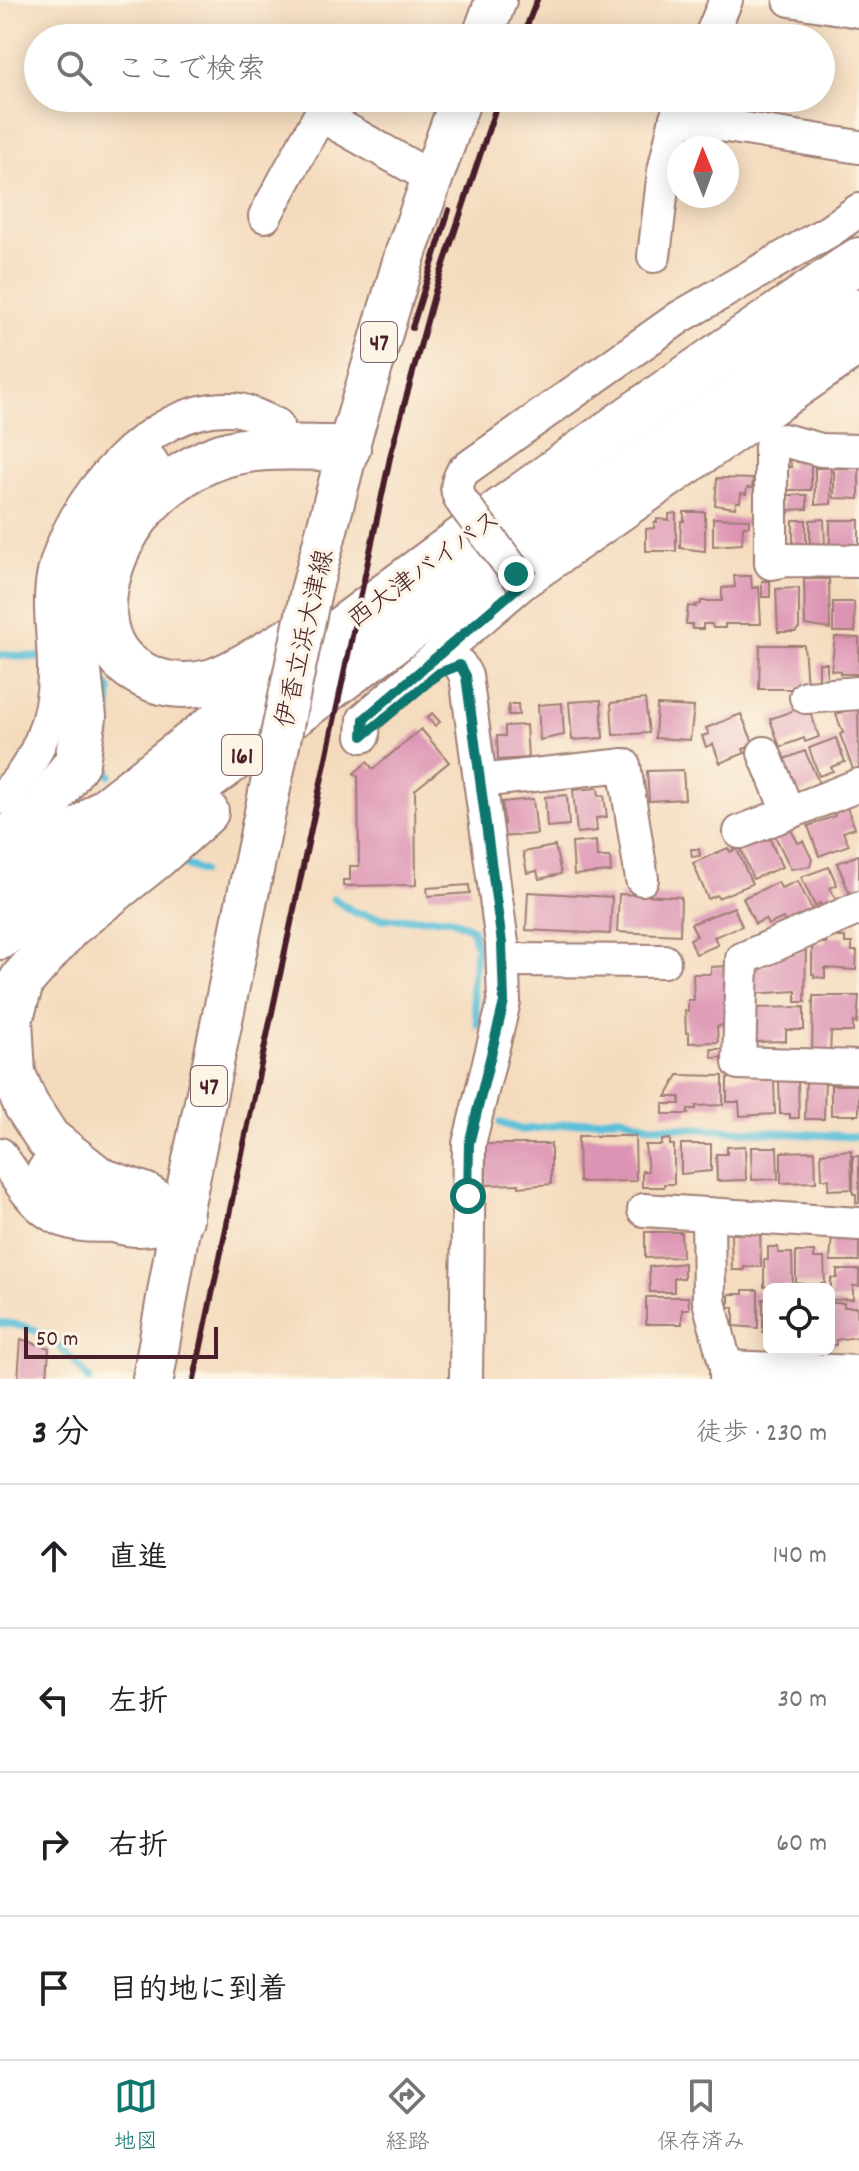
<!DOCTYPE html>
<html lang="ja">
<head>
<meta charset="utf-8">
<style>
	:root { --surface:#fff; --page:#f2f2f2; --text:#202124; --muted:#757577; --line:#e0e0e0; --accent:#0f766e }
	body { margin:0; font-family:Dekko,"Klee One",sans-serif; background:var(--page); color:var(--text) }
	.controls { position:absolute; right:24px; bottom:24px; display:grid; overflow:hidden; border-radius:12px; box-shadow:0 4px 20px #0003 }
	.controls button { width:72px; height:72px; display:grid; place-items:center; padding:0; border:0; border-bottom:2px solid var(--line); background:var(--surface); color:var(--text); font:40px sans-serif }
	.compass { position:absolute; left:667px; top:136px; width:72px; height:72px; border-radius:50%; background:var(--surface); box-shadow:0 4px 20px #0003; rotate:359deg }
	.scale { position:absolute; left:24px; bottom:20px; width:194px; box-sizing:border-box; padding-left:8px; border:4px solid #4a1f2b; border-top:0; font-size:22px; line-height:28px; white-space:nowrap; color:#4a1f2b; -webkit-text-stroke:6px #fcf5e5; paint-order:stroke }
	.stop { position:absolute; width:24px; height:24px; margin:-18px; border:6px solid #0f766e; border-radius:50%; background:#fff }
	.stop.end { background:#0f766e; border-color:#fff; box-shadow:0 2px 8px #0008 }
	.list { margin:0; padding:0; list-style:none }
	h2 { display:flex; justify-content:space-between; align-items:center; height:104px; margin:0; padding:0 32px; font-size:34px }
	h2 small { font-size:26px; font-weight:400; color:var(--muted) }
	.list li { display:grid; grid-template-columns:52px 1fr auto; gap:24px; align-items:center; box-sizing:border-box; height:144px; padding:0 32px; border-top:2px solid var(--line) }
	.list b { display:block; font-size:30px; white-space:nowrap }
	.list em { font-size:26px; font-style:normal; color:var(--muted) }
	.icon { flex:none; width:44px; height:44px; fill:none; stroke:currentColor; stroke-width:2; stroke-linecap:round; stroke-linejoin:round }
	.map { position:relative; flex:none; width:859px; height:1379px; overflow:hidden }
	.search { position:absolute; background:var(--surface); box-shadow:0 4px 20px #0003; left:24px; right:24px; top:24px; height:88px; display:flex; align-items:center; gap:20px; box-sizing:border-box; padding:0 28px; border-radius:44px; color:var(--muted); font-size:30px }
	.sheet { height:680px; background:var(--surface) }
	nav { display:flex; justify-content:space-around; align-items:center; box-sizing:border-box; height:112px; border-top:2px solid var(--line); background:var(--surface); font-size:22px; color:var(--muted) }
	nav a { display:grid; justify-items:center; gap:4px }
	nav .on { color:var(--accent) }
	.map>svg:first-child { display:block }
</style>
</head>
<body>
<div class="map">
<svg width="859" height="1379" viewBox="0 0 859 1379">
	<rect width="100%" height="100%" fill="#fcf5e5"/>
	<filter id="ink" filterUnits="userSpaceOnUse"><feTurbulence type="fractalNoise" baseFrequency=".0125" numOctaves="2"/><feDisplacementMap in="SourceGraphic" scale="16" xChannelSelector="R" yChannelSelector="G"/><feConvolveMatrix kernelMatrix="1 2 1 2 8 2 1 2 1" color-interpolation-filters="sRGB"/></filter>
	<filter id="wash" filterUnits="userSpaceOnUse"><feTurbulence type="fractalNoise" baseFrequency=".006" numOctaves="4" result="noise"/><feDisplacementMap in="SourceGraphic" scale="32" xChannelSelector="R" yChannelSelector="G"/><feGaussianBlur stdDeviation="1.8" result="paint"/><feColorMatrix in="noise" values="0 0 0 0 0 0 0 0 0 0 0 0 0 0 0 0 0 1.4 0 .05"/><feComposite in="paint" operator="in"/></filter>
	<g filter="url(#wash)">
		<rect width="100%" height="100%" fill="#f4dbbe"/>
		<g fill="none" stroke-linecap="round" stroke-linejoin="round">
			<g stroke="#5abfd8" stroke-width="8">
				<path d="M0 655 38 657"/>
				<path d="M99 676 110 690 104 763 110 775"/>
				<path d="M175 861 202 871"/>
				<path d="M334 899 354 912 384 919 449 918 472 929 477 947 472 988 478 1025"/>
				<path d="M501 1123 522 1130 620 1117 650 1126 859 1137"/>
				<path d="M0 1323C43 1324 64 1348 89 1379"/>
			</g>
		</g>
		<g id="blocks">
			<g fill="#dd94b4">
				<path d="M790 457H797V462H811V490H782V467H791Z"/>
				<path d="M815 468H831V504L815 505Z"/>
				<path d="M834 468H859V499L834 498Z"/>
				<path d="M717 478 753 479 752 488H747L746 494 741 493 740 502H736L735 508 715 505Z"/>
				<path d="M782 495H807V509L789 510V513H782Z"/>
				<path d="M684 512H705V551L680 548 681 521H684Z"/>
				<path d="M676 513V551H646V529L654 528V522H657V519L669 520V514Z"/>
				<path d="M713 518 749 519V526H743L742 544 713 546Z"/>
				<path d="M824 519 825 548 810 549V520Z"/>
				<rect x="793" y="520" width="13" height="28"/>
				<path d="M830 520H859V546L830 549Z"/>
				<path d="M734 576H751L752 588 759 587 761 624H725V628H713L712 624H703V629H692V624H686L688 606 696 607 695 605 701 604V601H722V588L735 587Z"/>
				<path d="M804 579H829L830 629 805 625Z"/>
				<rect x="762" y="581" width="8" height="16"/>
				<path d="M799 588V628L795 632H778L776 589Z"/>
				<path d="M833 602H854L855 632H833Z"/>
				<path d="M835 637 859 638V674H840V671L831 670Z"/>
				<path d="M760 645H804L807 686 796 689H759Z"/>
				<path d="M819 663H827V679L819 680Z"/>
				<path d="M645 699 649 733 613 735 611 703Z"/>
				<path d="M601 700 603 738 572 740 569 702Z"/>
				<path d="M562 703 564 735 540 740 538 705Z"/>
				<path d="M509 704H518L519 715H508Z"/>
				<path d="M657 705 694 707 690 740 655 738Z"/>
				<path d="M808 705 819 737 805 742 804 738 780 747 770 719Z"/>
				<path d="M858 706 859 770 854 772 840 734 843 733 836 714Z"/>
				<path d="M432 713 440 722 435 726 427 718Z"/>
				<path d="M741 714 754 745 743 749 745 753 720 763 713 744 706 747 702 736 709 734 706 728Z"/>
				<path d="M526 725 528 758 498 760 497 736H505V726Z"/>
				<path d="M421 729 449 762 415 790 416 885 343 886V880H350V866H359L358 777 354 773 367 762 373 769Z"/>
				<path d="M836 738 845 762 831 767 833 771 819 776 809 748Z"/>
				<path d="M805 751 820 785 793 796 791 779 784 759Z"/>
				<path d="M683 770 685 799 649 801 647 771Z"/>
				<path d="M598 788 599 796 604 795 607 817 596 818 597 831 577 833 573 790Z"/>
				<path d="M567 795 569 825 547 827 545 797Z"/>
				<path d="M533 799 537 834 501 837 500 824H504L502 802Z"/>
				<path d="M846 805 855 828 843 832 849 845 819 856 808 826 835 816 833 809Z"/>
				<path d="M789 826 798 843 803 841 812 859 810 866 791 869 774 834Z"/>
				<path d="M769 837 782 867 753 879 741 849Z"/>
				<path d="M596 841 597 857H610L611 872 574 875 572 843Z"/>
				<path d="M555 846 561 874 539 879 537 871 527 873 523 852Z"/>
				<path d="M728 848 730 852 737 849 752 884 718 898 717 895 708 899 693 863Z"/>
				<path d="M691 849H699L700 856 692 857Z"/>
				<path d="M859 855V893L851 897 837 863Z"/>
				<path d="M829 867 837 885 830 888 836 900 822 907 820 903 815 906 801 877Z"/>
				<path d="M798 881 812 910 786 923 783 918 768 925 765 919 755 924 743 898 778 882 781 888Z"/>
				<path d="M469 885 470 893 428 896 427 888Z"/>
				<path d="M528 892 612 897 610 934 526 930Z"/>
				<path d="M619 894 681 897 680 935 617 932Z"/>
				<path d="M734 907 742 926 714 937 718 945 696 954 690 939 697 936 691 924Z"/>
				<path d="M826 937H845V943H852V951H857L856 970 825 968V978L814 977V974H812V943H826Z"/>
				<path d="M800 944H806L805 1002H796V991L752 994V965H771L770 956 800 952Z"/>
				<path d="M726 966 728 1025 717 1026 718 1042 689 1043V1033H686L685 1011H688V1000H694L693 974H711V967Z"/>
				<path d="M813 996H859L857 1023 853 1022V1032H831L830 1056 812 1055Z"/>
				<path d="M804 1007V1030H786V1041L753 1042V1008Z"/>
				<path d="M711 1049H724V1057L712 1058Z"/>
				<path d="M678 1075 723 1076V1105L696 1106V1109H688V1114H663V1104H680V1097H666Z"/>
				<path d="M806 1076H825L824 1119H805Z"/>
				<path d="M774 1077 775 1114 740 1116 739 1102H727V1078Z"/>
				<path d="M798 1079 799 1118H790V1114H780L779 1080Z"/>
				<rect x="831" y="1085" width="28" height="30"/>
				<path d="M578 1136H635L636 1181 579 1182Z"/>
				<path d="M670 1139V1145H674V1184H664V1187H642V1171H648L645 1145H662V1140Z"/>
				<path d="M486 1144H551V1184L519 1187V1184L486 1185Z"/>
				<path d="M681 1144H711V1171L681 1174Z"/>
				<path d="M745 1146 746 1180 717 1181 716 1154H727V1147Z"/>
				<path d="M751 1147H777L778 1179 752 1180Z"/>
				<path d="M851 1150 852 1189 828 1190 829 1179H822L821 1153Z"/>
				<path d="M815 1151 816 1182 781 1183V1152Z"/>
				<path d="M853 1156H859V1203H856V1194H853Z"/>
				<path d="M750 1230H760L761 1267H744V1270H732L731 1234 750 1233Z"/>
				<path d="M645 1232H681L682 1257 645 1258Z"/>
				<path d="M832 1235H859V1261H830Z"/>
				<path d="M768 1247H778V1253H792L793 1286 764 1287V1260H768Z"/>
				<path d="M796 1252H814V1258H824L825 1283H821V1286L796 1283Z"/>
				<path d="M684 1263V1278H674V1292H650L649 1267Z"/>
				<path d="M837 1270H859V1286H853V1299L831 1300V1278H837Z"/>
				<path d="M743 1290H758V1328L734 1326V1307H729V1294H743Z"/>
				<path d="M646 1297H688L689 1309H682V1324H646Z"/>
				<rect x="763" y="1299" width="6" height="33"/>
				<path d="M829 1303H844V1307H857L858 1337 836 1340V1345H829Z"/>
				<path d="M21 1339 49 1348 47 1379H18Z"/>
			</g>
		</g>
	</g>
	<g filter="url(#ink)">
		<use href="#blocks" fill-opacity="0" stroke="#9f7d74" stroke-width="2"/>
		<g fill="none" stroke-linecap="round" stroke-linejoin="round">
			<defs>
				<g id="minor">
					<path d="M790 0 859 11"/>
					<path d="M710 38 726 0"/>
					<path d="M685 98 676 118 859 147"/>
					<path d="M265 216 320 115 432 178"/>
					<path d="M654 256 664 171 676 118"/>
					<path d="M859 451 821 450 783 440 771 446V563L787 560 859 561"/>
					<path d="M465 506C455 493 455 485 463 471L680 317 831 230 859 210"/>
					<path d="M460 665 466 676 502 943 504 1002 469 1144 466 1379"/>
					<path d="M806 697 859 693"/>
					<path d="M363 736 364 719 523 583 859 349"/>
					<path d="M764 753 788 812"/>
					<path d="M480 781 624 765 642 879"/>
					<path d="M0 798C37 767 55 716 54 668 54 638 48 607 53 577 67 503 150 405 231 409 246 409 263 419 277 425"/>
					<path d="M740 832 859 785"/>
					<path d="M859 908 742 959 739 1063 859 1067"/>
					<path d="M503 960 664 961"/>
					<path d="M0 1154C36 1206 48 1231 117 1225"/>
					<path d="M644 1210 859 1224"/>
					<path d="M708 1214 709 1301 726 1367V1379"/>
					<path d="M726 1367 859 1372"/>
				</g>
				<g id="major">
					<path d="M482 38 496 0"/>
					<path d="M311 591 348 448 406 252 461 98"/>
					<path d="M153 1379 181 1218 269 793"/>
				</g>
				<g id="highway">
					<path d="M290 640C270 651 230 677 209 682 185 688 159 685 138 672 84 641 103 564 134 521 153 492 188 467 221 456 260 443 307 449 348 448"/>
					<path d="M0 845 44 808 77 762 84 717 73 618 78 567 101 514 146 464"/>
					<path d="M0 893C279 672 563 458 859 260"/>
					<path d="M0 937C280 719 568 513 859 311"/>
					<path d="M49 1173C72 1198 100 1222 136 1224 150 1225 167 1220 181 1218"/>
					<path d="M181 1218 144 1195 100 1180 48 1139 26 1105 13 1074 10 1020 22 980 69 926 157 856 206 812"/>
				</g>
			</defs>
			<use href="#minor" stroke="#9f7d74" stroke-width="36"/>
			<use href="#major" stroke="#9f7d74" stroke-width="44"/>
			<use href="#highway" stroke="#9f7d74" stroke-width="48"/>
			<use href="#minor" stroke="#fff" stroke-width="32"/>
			<use href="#major" stroke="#fff" stroke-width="40"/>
			<use href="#highway" stroke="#fff" stroke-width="44"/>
			<g stroke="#4a1f2b" stroke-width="6">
				<path d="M522 38 537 0"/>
				<path d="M412 328 449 210"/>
				<path d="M194 1379 391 453 436 288 499 98"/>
			</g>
			<defs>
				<path id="minor-bridge" d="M465 506 523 583"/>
				<path id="major-bridge" d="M269 793 311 591"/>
			</defs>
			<use href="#minor-bridge" stroke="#9f7d74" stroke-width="36" stroke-linecap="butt"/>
			<use href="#major-bridge" stroke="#9f7d74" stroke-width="44" stroke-linecap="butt"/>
			<use href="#minor-bridge" stroke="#fff" stroke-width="32"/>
			<use href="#major-bridge" stroke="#fff" stroke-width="40"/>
		</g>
	</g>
	<g fill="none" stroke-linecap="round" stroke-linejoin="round" filter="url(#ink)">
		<path stroke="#0f766e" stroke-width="10" d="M468 1196 469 1144 504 1002 502 943 466 676 460 665 439 673 363 736 364 719 523 583 516 574"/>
	</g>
	<g text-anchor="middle" stroke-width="7" stroke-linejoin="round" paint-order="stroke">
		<g fill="#fcf5e5" stroke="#7f5f63" stroke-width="2">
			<rect x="361" y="322" width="36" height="40" rx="6"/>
			<rect x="222" y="735" width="40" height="40" rx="6"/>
			<rect x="191" y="1066" width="36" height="40" rx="6"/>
		</g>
		<g font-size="24" font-weight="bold" fill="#4a1f2b">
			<text x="379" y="350">47</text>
			<text x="242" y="763">161</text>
			<text x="209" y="1094">47</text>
		</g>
		<g font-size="26" fill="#4a1f2b" stroke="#fcf5e5">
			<text transform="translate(423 568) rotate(-36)" y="9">西大津バイパス</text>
			<text transform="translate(303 638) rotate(-77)" y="9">伊香立浜大津線</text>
		</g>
	</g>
</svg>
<div class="controls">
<button><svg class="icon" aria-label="locate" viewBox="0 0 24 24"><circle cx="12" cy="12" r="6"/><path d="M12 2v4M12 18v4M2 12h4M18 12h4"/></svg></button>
</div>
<svg class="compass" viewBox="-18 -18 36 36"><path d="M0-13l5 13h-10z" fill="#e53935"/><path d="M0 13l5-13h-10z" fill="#757577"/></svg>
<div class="scale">50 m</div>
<div class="stop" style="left:468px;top:1196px"></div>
<div class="stop end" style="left:516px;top:574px"></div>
<div class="search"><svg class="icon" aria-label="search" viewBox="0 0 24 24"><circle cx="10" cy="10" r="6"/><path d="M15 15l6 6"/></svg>ここで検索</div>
</div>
<section class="sheet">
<h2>3 分<small>徒歩 · 230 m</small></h2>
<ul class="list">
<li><svg class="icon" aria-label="ahead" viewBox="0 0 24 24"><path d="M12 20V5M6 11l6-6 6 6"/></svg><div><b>直進</b></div><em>140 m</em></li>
<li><svg class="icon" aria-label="left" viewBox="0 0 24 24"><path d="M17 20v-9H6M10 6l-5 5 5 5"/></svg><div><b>左折</b></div><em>30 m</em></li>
<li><svg class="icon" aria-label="right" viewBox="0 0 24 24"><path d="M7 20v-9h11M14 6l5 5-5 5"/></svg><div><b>右折</b></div><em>60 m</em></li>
<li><svg class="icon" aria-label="arrive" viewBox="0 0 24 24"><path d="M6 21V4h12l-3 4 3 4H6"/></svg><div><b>目的地に到着</b></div></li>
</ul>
</section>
<nav>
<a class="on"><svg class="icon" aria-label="map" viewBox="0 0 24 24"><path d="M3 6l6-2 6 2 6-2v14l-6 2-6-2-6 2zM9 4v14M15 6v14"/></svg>地図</a>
<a><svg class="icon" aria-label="directions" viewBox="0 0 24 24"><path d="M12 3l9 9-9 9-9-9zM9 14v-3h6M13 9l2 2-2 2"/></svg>経路</a>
<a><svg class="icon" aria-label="saved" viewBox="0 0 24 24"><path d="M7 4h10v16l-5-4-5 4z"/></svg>保存済み</a>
</nav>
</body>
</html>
